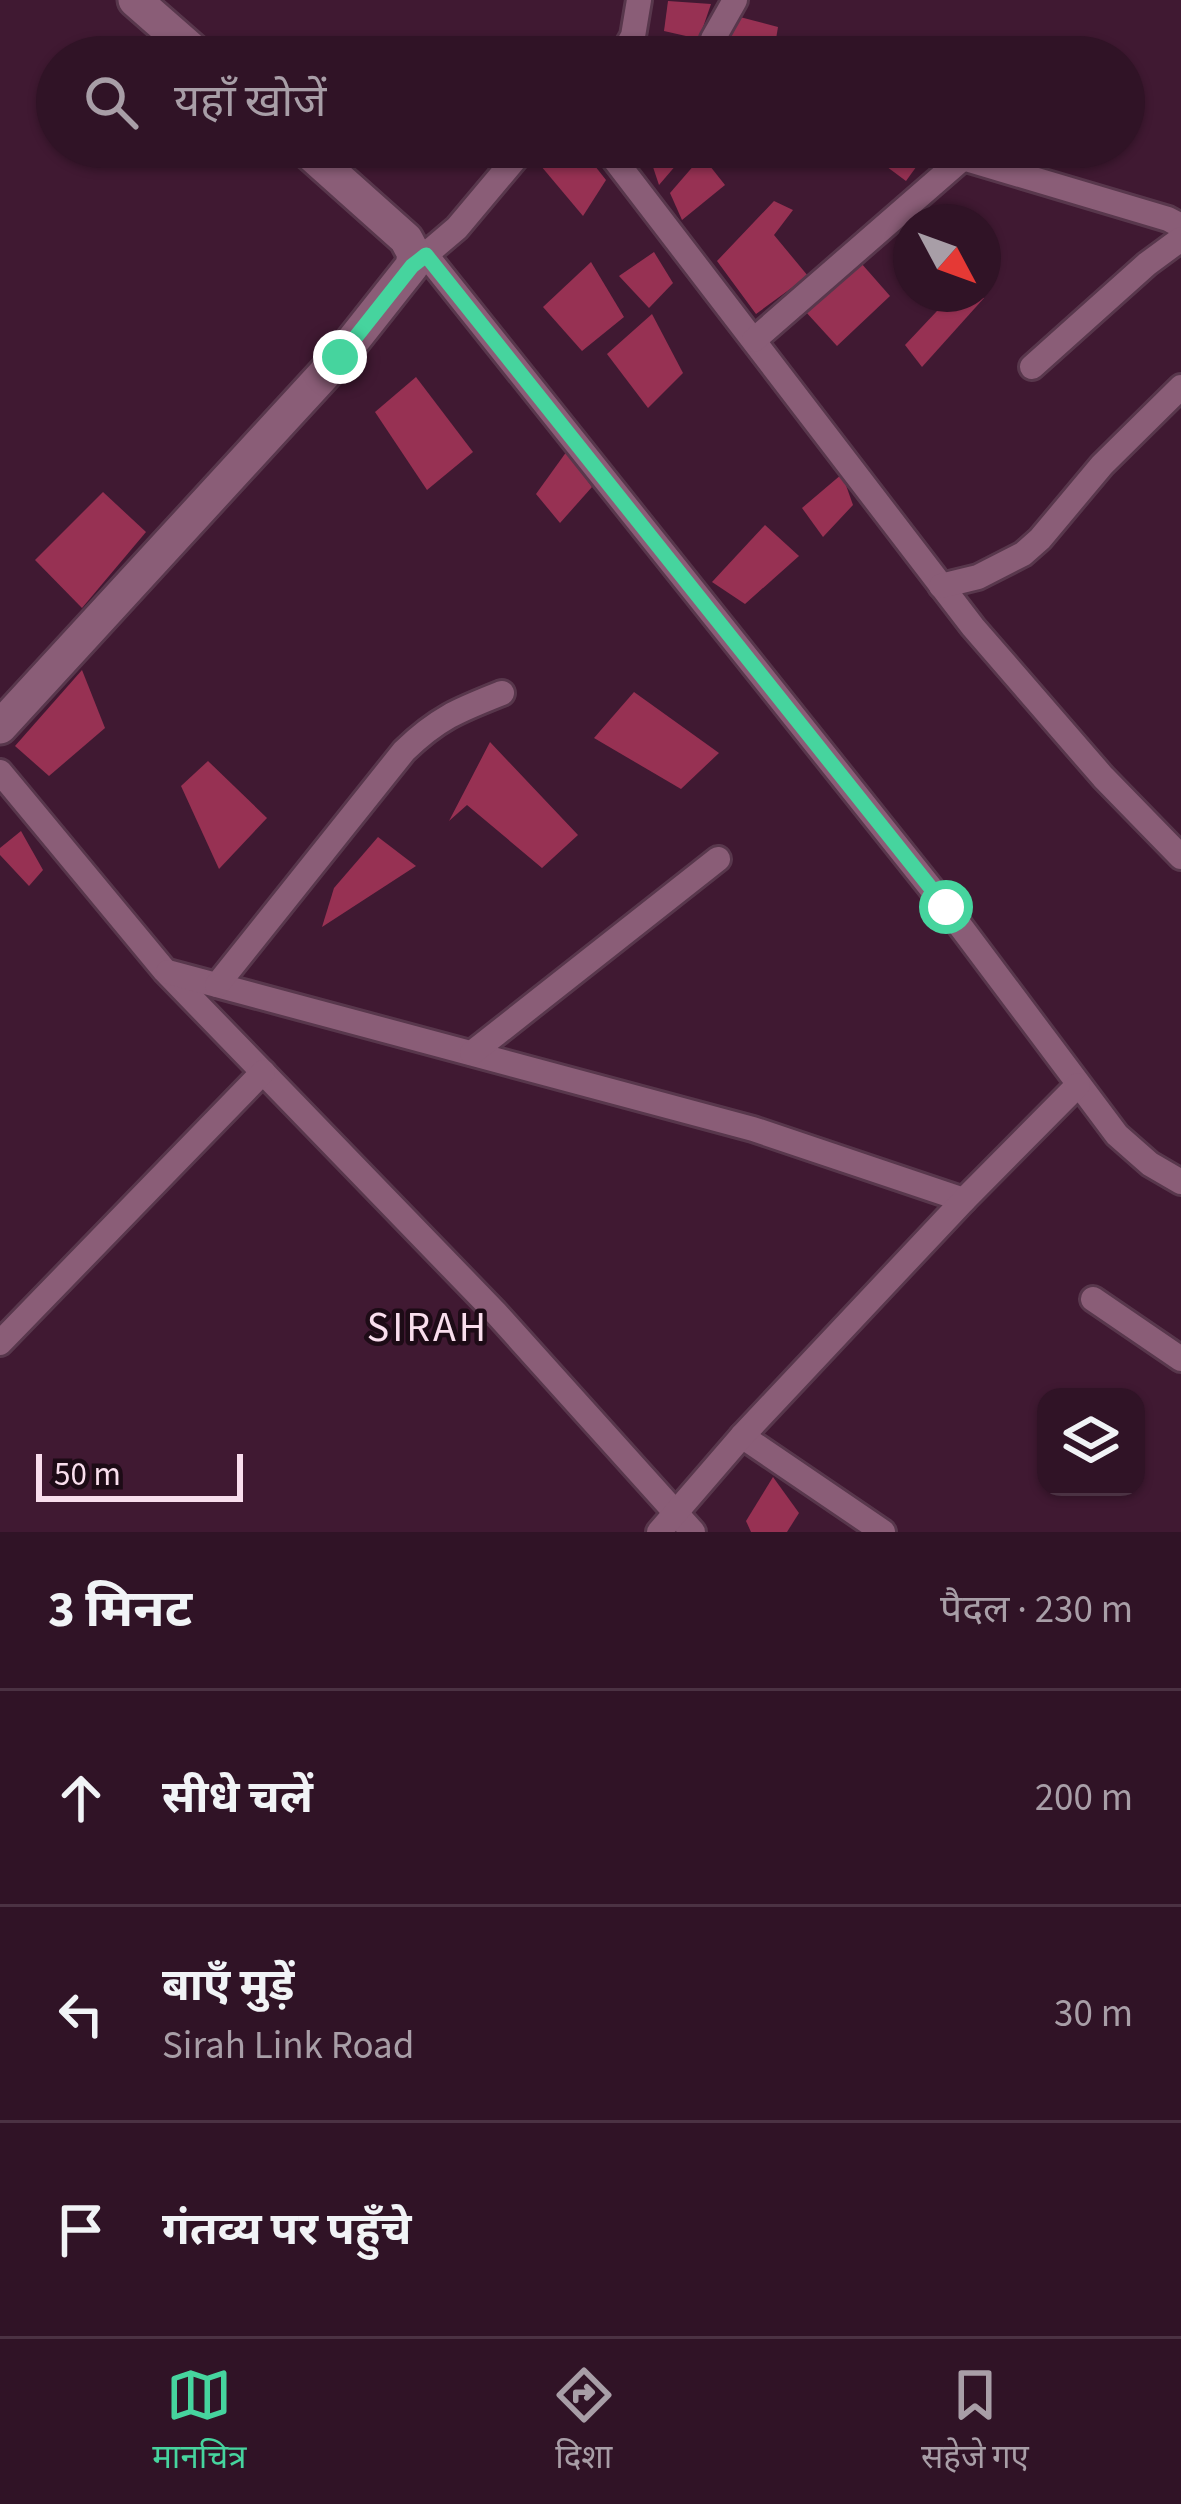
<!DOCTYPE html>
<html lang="hi">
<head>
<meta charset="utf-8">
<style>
	:root { --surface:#301326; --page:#3c2032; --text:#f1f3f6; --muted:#a89ea7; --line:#4b3243; --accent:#46d49e }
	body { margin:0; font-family:"Source Sans 3","Noto Sans Devanagari",sans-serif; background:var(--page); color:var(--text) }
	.controls { position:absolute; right:36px; bottom:36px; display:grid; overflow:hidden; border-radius:24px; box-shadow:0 3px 9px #0004 }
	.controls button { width:108px; height:108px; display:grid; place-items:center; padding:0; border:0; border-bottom:3px solid var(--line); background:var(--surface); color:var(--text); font:60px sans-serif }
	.compass { position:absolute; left:893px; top:204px; width:108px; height:108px; border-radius:50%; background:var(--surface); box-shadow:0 3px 9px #0004; rotate:131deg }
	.scale { position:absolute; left:36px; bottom:30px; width:207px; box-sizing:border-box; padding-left:12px; border:6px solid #f9deed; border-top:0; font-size:33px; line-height:42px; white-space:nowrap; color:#f9deed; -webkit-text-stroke:9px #1d0b16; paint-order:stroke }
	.stop { position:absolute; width:36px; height:36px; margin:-27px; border:9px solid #46d49e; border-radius:50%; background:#fff }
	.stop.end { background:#46d49e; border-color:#fff; box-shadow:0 3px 12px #0008 }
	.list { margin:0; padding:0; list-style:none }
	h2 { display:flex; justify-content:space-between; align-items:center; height:156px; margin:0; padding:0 48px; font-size:51px }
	h2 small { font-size:39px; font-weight:400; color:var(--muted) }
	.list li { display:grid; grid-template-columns:78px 1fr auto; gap:36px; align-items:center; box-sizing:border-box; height:216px; padding:0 48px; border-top:3px solid var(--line) }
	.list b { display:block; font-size:45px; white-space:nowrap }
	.list p { margin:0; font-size:39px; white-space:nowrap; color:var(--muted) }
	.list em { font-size:39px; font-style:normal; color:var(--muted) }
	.icon { flex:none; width:66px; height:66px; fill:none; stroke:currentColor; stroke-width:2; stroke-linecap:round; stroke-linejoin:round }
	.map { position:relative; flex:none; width:1181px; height:1532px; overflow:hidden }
	.search { position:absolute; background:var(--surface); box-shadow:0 3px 9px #0004; left:36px; right:36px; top:36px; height:132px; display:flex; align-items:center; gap:30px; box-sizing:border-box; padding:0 42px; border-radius:66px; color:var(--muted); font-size:45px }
	.sheet { height:804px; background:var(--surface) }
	nav { display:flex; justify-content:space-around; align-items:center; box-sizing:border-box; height:168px; border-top:3px solid var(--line); background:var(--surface); font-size:33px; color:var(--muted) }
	nav a { display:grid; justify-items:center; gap:6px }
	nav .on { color:var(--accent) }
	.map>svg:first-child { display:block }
</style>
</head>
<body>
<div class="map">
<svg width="1181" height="1532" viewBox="0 0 1181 1532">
	<rect width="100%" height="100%" fill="#401932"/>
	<g fill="#973153">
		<path d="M668 1 711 4 699 39 664 31Z"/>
		<path d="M736 16 778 27 773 57H742L726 50Z"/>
		<path d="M559 147H580L606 180 583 216 541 166Z"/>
		<path d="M649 147H668L677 164 659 185 647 149Z"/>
		<path d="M876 147H889L919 163 906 181 871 155Z"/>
		<path d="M702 156 725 185 682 220 670 193Z"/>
		<path d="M774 201 793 210 774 235 808 276 756 314 717 261Z"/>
		<path d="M654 252 673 283 649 308 619 276Z"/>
		<path d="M591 262 624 317 582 351 543 307Z"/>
		<path d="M861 263 890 296 837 346 805 311Z"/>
		<path d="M953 294H975L984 298 922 367 905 345Z"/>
		<path d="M652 314 683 373 648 408 607 354Z"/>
		<path d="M416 377 473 452 427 490 375 412Z"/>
		<path d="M567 451 592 487 560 523 536 494Z"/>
		<path d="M842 474 853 505 823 537 802 508Z"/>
		<path d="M103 492 146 532 82 608 35 560Z"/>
		<path d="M765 525 799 556 745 604 712 582Z"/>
		<path d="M82 670 105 728 49 776 15 746Z"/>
		<path d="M634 692 719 753 681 789 594 738Z"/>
		<path d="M490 742 578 835 542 868 467 805 449 821Z"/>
		<path d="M208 761 267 818 219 869 181 786Z"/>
		<path d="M21 831 43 870 29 886 0 855V848Z"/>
		<path d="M378 837 416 866 322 927 334 888Z"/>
		<path d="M773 1477 799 1513 787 1532H751L746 1521Z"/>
	</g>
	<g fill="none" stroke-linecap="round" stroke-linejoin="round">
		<defs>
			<g id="street">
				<path d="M621 57 633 36 639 0"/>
				<path d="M707 57 713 39 735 0"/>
				<path d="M605 147 973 627 1103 777 1181 857"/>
				<path d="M926 147 1168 219 1181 226"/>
				<path d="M426 255 946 907 1117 1135 1150 1164 1181 1182"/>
				<path d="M416 263 457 228 525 147"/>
				<path d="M754 340 963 158"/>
				<path d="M1032 367 1147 264 1181 239"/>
				<path d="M941 586 978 577 1023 554 1040 539 1102 465 1181 387"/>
				<path d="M0 772 165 971 495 1312 693 1532"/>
				<path d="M168 972 753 1129 964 1200"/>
				<path d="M217 985 404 751C438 718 459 710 502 693"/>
				<path d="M472 1053 718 859"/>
				<path d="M1093 1299 1181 1359"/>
				<path d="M0 1343 263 1072"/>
				<path d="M742 1436 883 1532"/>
				<path d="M659 1532 742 1436 964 1200 1078 1085"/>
			</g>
			<g id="secondary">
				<path d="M135 0 200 57"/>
				<path d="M0 727 340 357 412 266 414 254 406 239 303 147"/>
			</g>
		</defs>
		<use href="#street" stroke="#58374c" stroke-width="30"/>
		<use href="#secondary" stroke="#58374c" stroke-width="39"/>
		<use href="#street" stroke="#8a5d77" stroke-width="24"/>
		<use href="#secondary" stroke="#8a5d77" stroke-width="33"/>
	</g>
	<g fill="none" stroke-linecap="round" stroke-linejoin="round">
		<path stroke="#46d49e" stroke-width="15" d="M340 357 412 266 426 255 946 907"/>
	</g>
	<g text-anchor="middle" stroke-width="9" stroke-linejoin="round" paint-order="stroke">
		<g font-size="42" letter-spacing="3" fill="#f9deed" stroke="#1d0b16">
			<text x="428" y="1341">SIRAH</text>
		</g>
	</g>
</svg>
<div class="controls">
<button><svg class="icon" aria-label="layers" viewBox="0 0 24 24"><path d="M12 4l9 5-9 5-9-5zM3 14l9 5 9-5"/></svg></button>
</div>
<svg class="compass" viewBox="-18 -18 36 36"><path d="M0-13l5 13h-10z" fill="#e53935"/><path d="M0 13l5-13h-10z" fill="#a89ea7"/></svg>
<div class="scale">50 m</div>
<div class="stop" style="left:946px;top:907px"></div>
<div class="stop end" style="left:340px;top:357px"></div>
<div class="search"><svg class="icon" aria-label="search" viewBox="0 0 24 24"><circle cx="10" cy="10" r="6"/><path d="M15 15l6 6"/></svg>यहाँ खोजें</div>
</div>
<section class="sheet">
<h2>3 मिनट<small>पैदल · 230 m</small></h2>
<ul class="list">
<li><svg class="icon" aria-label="ahead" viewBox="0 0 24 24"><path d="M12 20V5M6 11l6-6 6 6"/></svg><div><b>सीधे चलें</b></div><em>200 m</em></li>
<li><svg class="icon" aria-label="left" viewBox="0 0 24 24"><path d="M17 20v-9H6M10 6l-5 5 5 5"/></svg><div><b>बाएँ मुड़ें</b><p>Sirah Link Road</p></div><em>30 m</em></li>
<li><svg class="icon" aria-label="arrive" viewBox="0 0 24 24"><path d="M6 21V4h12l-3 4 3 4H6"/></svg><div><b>गंतव्य पर पहुँचे</b></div></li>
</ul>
</section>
<nav>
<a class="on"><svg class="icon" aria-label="map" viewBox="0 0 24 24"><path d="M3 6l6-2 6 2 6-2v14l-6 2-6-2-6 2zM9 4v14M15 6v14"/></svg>मानचित्र</a>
<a><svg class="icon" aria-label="directions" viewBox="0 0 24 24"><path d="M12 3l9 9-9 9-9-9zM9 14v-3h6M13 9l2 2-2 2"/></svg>दिशा</a>
<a><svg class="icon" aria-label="saved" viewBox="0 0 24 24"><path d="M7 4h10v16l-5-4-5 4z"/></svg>सहेजे गए</a>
</nav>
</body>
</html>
